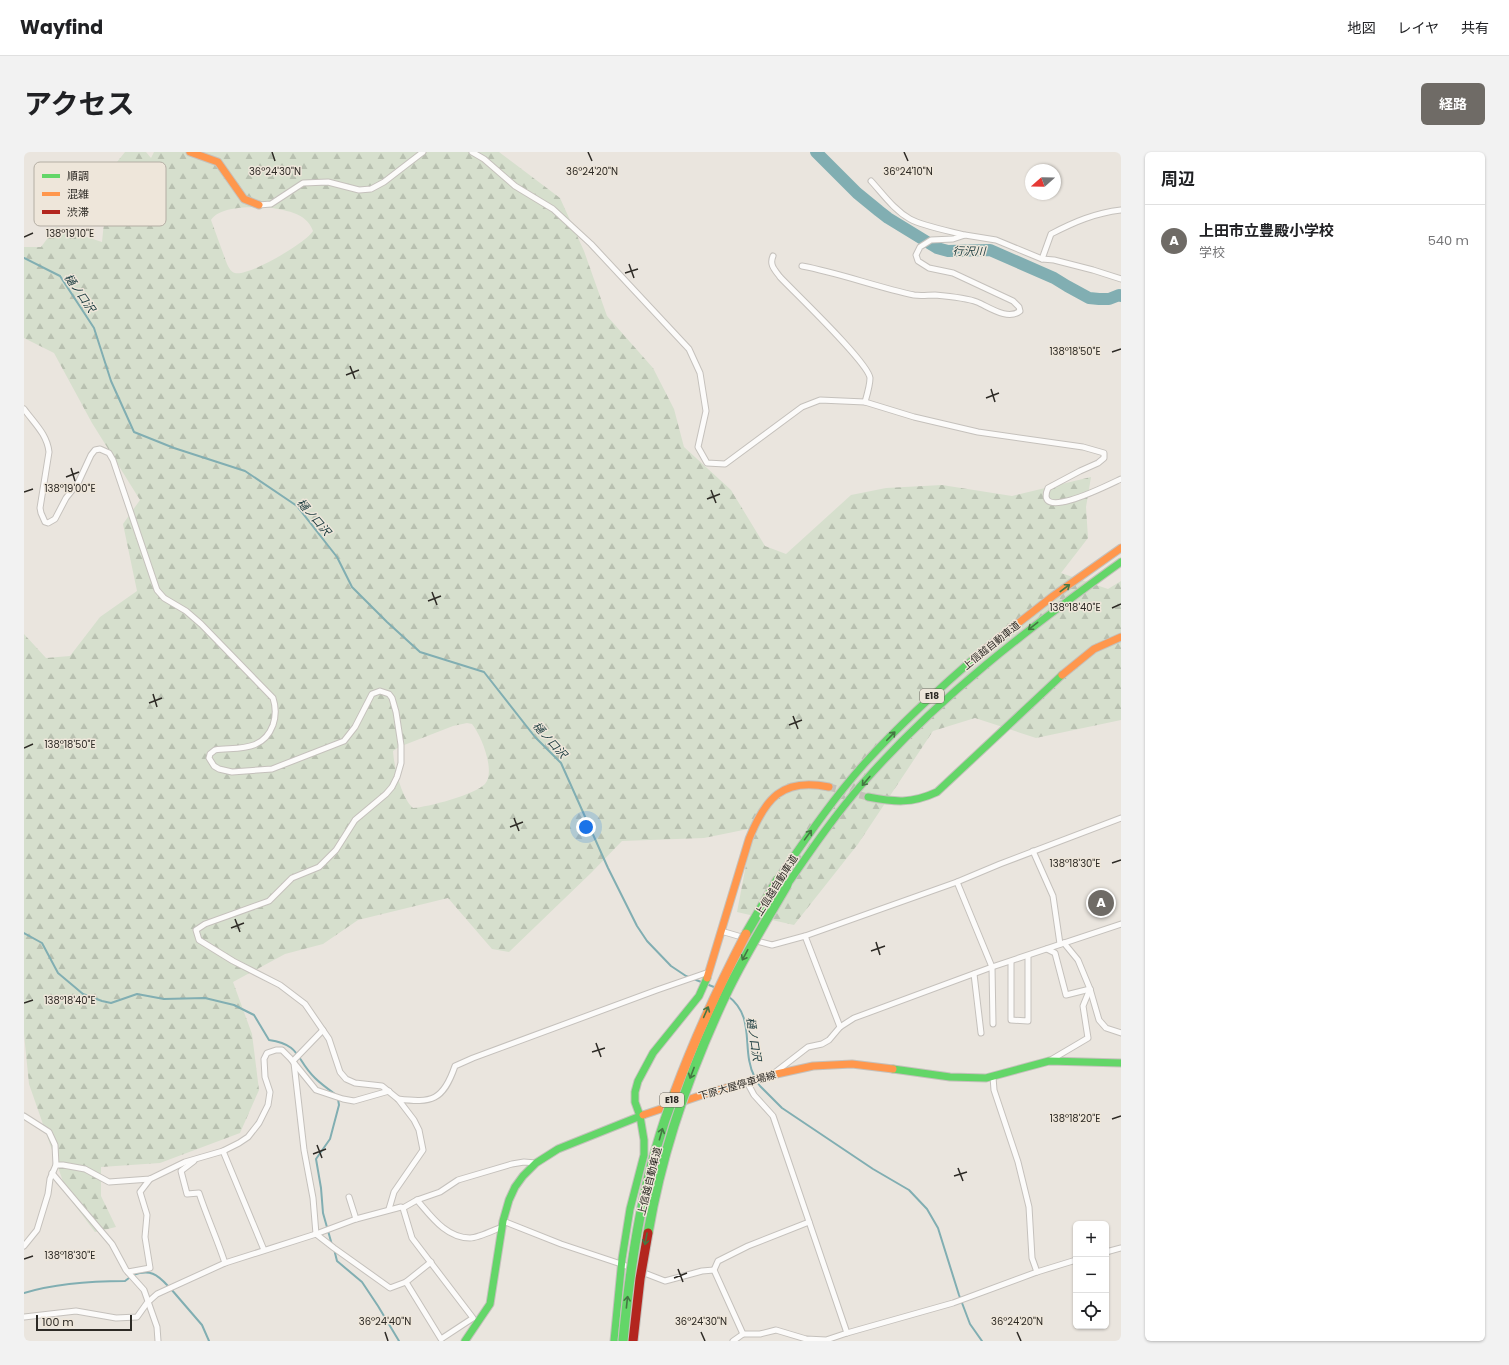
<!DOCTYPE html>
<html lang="ja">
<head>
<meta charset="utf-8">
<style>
	:root { --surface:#fff; --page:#f2f2f2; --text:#202124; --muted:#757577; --line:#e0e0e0; --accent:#6f6b66 }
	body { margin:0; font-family:Poppins,"Noto Sans JP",sans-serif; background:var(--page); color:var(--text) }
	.controls { position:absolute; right:12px; bottom:12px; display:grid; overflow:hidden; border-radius:6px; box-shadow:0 1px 3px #0004 }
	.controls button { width:36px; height:36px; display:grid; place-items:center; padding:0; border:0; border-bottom:1px solid var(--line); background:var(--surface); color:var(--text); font:20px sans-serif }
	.compass { position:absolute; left:1001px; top:12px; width:36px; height:36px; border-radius:50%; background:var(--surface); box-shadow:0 1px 3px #0004; rotate:250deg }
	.scale { position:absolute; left:12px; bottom:10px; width:96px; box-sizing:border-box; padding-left:4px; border:2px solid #2d2a25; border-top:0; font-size:11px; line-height:14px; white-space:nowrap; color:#2d2a25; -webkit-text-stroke:3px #eee6da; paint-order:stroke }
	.you { position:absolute; left:562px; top:675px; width:14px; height:14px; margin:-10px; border:3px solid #fff; border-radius:50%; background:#1a73e8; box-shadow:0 0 0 6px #1a73e833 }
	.badge { display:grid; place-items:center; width:26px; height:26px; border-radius:50%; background:var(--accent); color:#fff; font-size:13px; font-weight:700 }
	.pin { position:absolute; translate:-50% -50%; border:2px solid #fff; box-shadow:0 1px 4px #0006 }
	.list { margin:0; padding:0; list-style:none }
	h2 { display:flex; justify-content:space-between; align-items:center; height:52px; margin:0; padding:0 16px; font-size:17px }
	h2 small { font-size:13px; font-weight:400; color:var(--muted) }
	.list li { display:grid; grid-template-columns:26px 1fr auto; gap:12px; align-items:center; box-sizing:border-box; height:72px; padding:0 16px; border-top:1px solid var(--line) }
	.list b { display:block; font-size:15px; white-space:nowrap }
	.list p { margin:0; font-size:13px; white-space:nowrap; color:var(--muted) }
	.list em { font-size:13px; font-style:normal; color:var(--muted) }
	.icon { flex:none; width:22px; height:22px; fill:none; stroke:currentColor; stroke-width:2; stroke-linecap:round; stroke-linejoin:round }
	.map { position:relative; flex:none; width:1097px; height:1189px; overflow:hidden; border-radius:6px }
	header { display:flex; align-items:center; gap:24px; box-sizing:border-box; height:56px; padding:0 20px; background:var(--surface); border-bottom:1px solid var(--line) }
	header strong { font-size:19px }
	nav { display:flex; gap:22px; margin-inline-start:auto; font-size:14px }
	.intro { display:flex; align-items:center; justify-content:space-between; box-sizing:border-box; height:96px; padding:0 24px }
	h1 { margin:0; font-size:28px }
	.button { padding:10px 18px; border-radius:6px; background:var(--accent); color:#fff; font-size:14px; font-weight:700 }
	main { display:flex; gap:24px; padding:0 24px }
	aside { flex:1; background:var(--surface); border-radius:6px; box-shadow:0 1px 3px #0004 }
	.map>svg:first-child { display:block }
</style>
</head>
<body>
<header>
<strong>Wayfind</strong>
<nav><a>地図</a><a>レイヤ</a><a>共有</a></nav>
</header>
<div class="intro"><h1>アクセス</h1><a class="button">経路</a></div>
<main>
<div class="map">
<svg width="1097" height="1189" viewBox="0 0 1097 1189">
	<defs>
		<pattern id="forest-firs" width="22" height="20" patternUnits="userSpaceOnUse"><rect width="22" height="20" fill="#d6dfcd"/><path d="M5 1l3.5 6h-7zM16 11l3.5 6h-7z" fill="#b8c0b0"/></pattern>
	</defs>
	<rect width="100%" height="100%" fill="#eae5de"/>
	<path fill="url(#forest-firs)" fill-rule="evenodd" d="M101 0H122L127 6 130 0H475L536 46 560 99 583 164 629 216 650 257 660 295 707 338 741 394 762 402 827 343 862 336 918 333 988 344 1067 325 1062 355 1064 386 1037 421 1084 437 1097 429V568L1012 586 951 566 909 579 834 692 770 773 713 760 729 676 680 686 598 689 567 721 485 800 468 797 424 746 334 768 299 792 261 802 209 830 228 882 235 938 216 981 136 1011 77 1015V1044L92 1075 71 1080 44 1044 5 932 0 882V482L22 506 46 504 76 465 113 439 99 372 116 348 68 271 30 201 0 186V95H17L32 75 78 90 85 20ZM242 55C259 58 283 60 289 79 282 91 224 125 211 121 207 120 205 116 203 112L187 68C196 54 227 55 242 55ZM443 571 448 572C457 583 472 619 461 632 450 643 404 655 389 656 377 645 370 614 369 599L375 595 429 574Z"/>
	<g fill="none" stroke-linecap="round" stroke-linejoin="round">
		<g stroke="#81aeb2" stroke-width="2">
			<path d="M0 106 36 124 70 176 87 229 110 280 150 296 221 319 273 354 313 405 328 435 363 470 396 500 460 520 511 585 537 611 584 716 613 774 623 789 647 814 662 824 690 835"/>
			<path d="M0 781 18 791 34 821 59 842 78 849 87 851 113 842 140 847 181 846 210 853 230 863 245 888C278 893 271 907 291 926 297 932 304 937 311 942"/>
			<path d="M704 844C733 866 716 898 731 926"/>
			<path d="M733 930 736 934 758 956 849 1017 885 1038 903 1057 914 1076 935 1143 946 1172 958 1189"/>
			<path d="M308 1093 299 1061 297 1036 292 1007 306 987 315 953 314 947"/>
			<path d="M310 1097 313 1109 338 1130 354 1154 375 1189"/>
			<path d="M109 1123C126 1117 133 1122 144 1134"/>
			<path d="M147 1137 178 1173 185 1189"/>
			<path d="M0 1141C33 1131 67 1129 101 1129L105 1126"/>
		</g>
		<path stroke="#81aeb2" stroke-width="12" d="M792 0 833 41 855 59 864 66 913 96 924 99 966 98 1030 126 1043 134 1065 146 1075 147H1085L1095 143 1097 144"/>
		<path stroke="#c4c0b9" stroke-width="7" stroke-dasharray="7 3.5" stroke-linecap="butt" d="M805 635 844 645"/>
		<defs>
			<g id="street">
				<path d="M448 0 460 7 491 34 529 57 567 92 665 197 676 221 682 259 674 295 683 311 701 312 778 255 796 248 841 250 890 265 954 280 1059 295 1080 301V306L1074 311 1056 319 1024 336C1009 372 1088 331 1097 327"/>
				<path d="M847 29C859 42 870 58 886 67 899 74 925 79 940 83"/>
				<path d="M235 53 247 52 279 31 304 30 335 38 347 37 360 30 399 0"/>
				<path d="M749 104C745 113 751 118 756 125 771 141 844 210 846 226 846 233 843 243 841 250"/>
				<path d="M1018 107 1027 82C1050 70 1071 61 1097 58"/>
				<path d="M778 114C816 121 852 135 890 143 897 144 904 143 911 143 922 144 943 146 953 150 965 155 984 169 996 159L995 155 989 149 929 121 905 116 894 109 892 103 896 95 907 88 929 87 941 83 972 88 1018 107 1030 108 1069 118 1097 127"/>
				<path d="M0 257C10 271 23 282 25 300L16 356 17 361 21 370 24 371 31 367 42 346 54 331 67 303 71 298 76 297 85 301 89 308 133 438 140 446 162 459 177 472 249 546C252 555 252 564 249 573 239 600 214 595 191 598L186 602 185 606 190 614 195 617 208 620 248 617 320 589 331 575 348 542 356 539 365 542 368 546 372 560 377 593V611L373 625 368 635 362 642 331 668 312 698 295 715 268 726 245 749 181 772 172 778 175 788 209 809 256 833 281 852 305 887 316 920 322 927 331 931 358 934 374 947 390 968 395 978 399 998 370 1040 365 1057"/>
				<path d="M1009 699 1029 744 1036 792"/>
				<path d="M933 730 968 815 969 872"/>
				<path d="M697 779 721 786"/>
				<path d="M781 784 816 875"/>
				<path d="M729 788 748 793 781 784 933 730 976 712 1097 666"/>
				<path d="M1040 791 1054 808 1066 837 1075 868 1082 876 1097 881"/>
				<path d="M1023 797 1031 801 1042 843 1066 837"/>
				<path d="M987 810V868L1004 869V804"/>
				<path d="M950 822 957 881"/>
				<path d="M269 909 299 878"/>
				<path d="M1025 909 1064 886 1059 854 1066 837"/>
				<path d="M270 911 280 998 289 1046 292 1082 310 1096 366 1136 382 1130 407 1110"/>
				<path d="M749 922 784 895 798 892 805 888 816 875 830 866 968 815 1097 772"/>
				<path d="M969 925 970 938 994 1010 1005 1055 1008 1106 1013 1120"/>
				<path d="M723 930 730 943 749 964 823 1181"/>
				<path d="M374 947C408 951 419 949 431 914L449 906 633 838 685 820"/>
				<path d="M0 964 25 980 31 993 32 1013 26 1027 24 1042 13 1078 0 1094"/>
				<path d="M199 999 240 1098"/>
				<path d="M170 1009 157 1019 163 1042 175 1041C183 1065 193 1087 201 1111"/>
				<path d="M32 1013H39L61 1017 85 1030 126 1027 161 1010 199 999 215 991 224 985 235 971 244 953 246 940 241 925 240 907 243 901 252 898H258L266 906 292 938 319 947 330 949 365 939"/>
				<path d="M28 1021 88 1092 102 1118 120 1138 133 1175 134 1189"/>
				<path d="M325 1045 332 1067"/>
				<path d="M393 1048C407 1064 422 1086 446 1086 454 1086 470 1078 478 1075"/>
				<path d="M379 1056 388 1086 449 1166 417 1187 382 1130"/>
				<path d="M479 1069 537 1092 597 1112 641 1129 678 1119 690 1118"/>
				<path d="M785 1070 724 1094 694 1109 690 1118 719 1182H736L752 1178 782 1187 802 1188 823 1181 929 1151 1013 1120 1052 1108"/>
				<path d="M1082 1100 1097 1096"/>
				<path d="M104 1120 126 1116 121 1085 123 1063 116 1040 126 1027"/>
				<path d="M0 1165 52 1159 92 1166 113 1165 123 1151 133 1142 201 1111 292 1082 332 1067 377 1055 379 1056 393 1048 416 1040 434 1028 488 1012 500 1010 512 1011"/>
				<path d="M709 1189 719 1182"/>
			</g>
			<g id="fast">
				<path d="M844 645C871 650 887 652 913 640L1038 523"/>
				<path d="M754 727C781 688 808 648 840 612 877 571 919 533 961 497"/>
				<path d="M763 733C787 698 811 663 839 631 914 545 1005 476 1097 410"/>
				<path d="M869 917 926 925 962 926 1025 909 1097 911"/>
				<path d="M441 1189 466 1152 479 1069 485 1048 491 1035 499 1024 512 1011 534 997 619 963"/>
				<path d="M590 1189 598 1107 606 1057 620 1003V988L616 964 611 950V940L614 929 629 901 675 844 683 826"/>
			</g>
			<g id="slow">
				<path d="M166 0 194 10 220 47 235 53"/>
				<path d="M961 497 1029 444 1097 396"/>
				<path d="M1038 523 1070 497 1097 485"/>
				<path d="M683 826 725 687C741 647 758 625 805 635"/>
				<path d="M619 963 684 941 748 923 789 914 828 912 869 917"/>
			</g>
		</defs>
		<use href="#street" stroke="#c5c1bc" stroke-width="7"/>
		<use href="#fast" stroke="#c5c1bc" stroke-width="9"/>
		<use href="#slow" stroke="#c5c1bc" stroke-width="9"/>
		<use href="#street" stroke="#fcfbfa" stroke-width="5"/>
		<use href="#fast" stroke="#63d668" stroke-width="7"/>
		<use href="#slow" stroke="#ff974d" stroke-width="7"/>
		<defs>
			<g id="fast-bridge">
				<path d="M722 782 754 727"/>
				<path d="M624 1081C638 998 666 918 702 842 720 804 742 769 763 733"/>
				<path d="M599 1189C607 1104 620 1020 651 940"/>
			</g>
			<path id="slow-bridge" d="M651 940C671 886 695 834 722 782"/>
			<path id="jam-bridge" d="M609 1189 616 1127 624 1081"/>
		</defs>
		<use href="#fast-bridge" stroke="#c5c1bc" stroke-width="11" stroke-linecap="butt"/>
		<use href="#slow-bridge" stroke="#c5c1bc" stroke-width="11" stroke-linecap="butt"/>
		<use href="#jam-bridge" stroke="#c5c1bc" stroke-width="11" stroke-linecap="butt"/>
		<use href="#fast-bridge" stroke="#63d668" stroke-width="9"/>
		<use href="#slow-bridge" stroke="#ff974d" stroke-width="9"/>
		<use href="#jam-bridge" stroke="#b3261e" stroke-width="9"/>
	</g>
	<defs><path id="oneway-shaft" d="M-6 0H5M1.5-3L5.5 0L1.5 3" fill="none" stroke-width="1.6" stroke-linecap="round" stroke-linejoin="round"/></defs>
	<g stroke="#457743">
		<use href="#oneway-shaft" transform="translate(1041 436) rotate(-37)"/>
		<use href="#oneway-shaft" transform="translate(1009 474) rotate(142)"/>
		<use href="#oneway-shaft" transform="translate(867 584) rotate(-46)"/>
		<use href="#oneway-shaft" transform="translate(842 629) rotate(130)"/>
		<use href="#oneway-shaft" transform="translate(784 683) rotate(-54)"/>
		<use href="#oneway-shaft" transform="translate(721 803) rotate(118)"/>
		<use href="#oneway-shaft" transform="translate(682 860) rotate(-66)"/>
		<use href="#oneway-shaft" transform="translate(668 921) rotate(111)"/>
		<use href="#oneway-shaft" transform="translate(637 982) rotate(-74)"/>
		<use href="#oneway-shaft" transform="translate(622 1087) rotate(100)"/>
		<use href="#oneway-shaft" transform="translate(603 1150) rotate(-84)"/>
	</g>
	<path fill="none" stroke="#2d2a25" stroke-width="1.5" d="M248 0 251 9M564 0 568 9M880 0 884 9M0 85 9 81M605 112 610 126M601 121 614 117M1088 200 1097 197M326 214 331 227M322 223 335 218M967 237 971 250M962 246 975 241M47 316 51 329M42 325 55 320M687 338 692 351M0 340 9 337M683 347 696 342M408 440 413 453M404 449 417 444M1088 456 1097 452M129 542 133 555M125 551 138 546M769 564 774 577M765 573 778 568M0 596 9 592M490 666 495 679M486 675 499 670M1088 711 1097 708M211 767 216 780M207 776 220 771M852 790 856 803M847 799 861 794M0 851 9 848M572 891 577 905M568 900 581 896M1088 967 1097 964M293 993 298 1006M289 1002 302 997M934 1016 939 1029M930 1024 943 1020M0 1107 9 1104M654 1117 659 1130M650 1126 663 1121M361 1180 364 1189M677 1180 681 1189M993 1180 997 1189"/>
	<g text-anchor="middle" stroke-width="3" stroke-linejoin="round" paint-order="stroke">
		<g fill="#eee6da" stroke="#67625b" stroke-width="1">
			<rect x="896" y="537" width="24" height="14" rx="3"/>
			<rect x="636" y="941" width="24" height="14" rx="3"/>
		</g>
		<g font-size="9" font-weight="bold" fill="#2d2a25">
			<text x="908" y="547">E18</text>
			<text x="648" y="951">E18</text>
		</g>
		<g font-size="10" fill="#2d2a25" stroke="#eee6da">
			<text transform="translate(967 493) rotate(-39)" y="4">上信越自動車道</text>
			<text transform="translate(752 733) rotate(-58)" y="4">上信越自動車道</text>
			<text transform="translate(713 933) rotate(-16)" y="4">下原大屋停車場線</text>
			<text transform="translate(625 1029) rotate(-76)" y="4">上信越自動車道</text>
		</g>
		<g font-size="11" font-style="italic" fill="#16383c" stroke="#eee6da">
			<text transform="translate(945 99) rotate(1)" y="4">行沢川</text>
			<text transform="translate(56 141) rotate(55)" y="4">樋ノ口沢</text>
			<text transform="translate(290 365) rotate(49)" y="4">樋ノ口沢</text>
			<text transform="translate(526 588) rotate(48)" y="4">樋ノ口沢</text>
			<text transform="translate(730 887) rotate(81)" y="4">樋ノ口沢</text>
		</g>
	</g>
	<rect x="10" y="10" width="132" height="64" rx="6" fill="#eee6da" stroke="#b4aea4" stroke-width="1"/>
	<rect x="18" y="22" width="18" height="4" fill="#63d668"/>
	<rect x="18" y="40" width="18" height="4" fill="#ff974d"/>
	<rect x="18" y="58" width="18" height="4" fill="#b3261e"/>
	<g font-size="11" fill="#2d2a25">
		<text x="43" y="28">順調</text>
		<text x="43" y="46">混雑</text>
		<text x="43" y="64">渋滞</text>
	</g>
	<g font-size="10" text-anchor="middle" fill="#2d2a25" stroke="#eee6da" stroke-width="3" stroke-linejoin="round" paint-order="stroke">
		<text x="251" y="23">36°24'30"N</text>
		<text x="568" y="23">36°24'20"N</text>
		<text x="884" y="23">36°24'10"N</text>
		<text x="46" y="85">138°19'10"E</text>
		<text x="1051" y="203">138°18'50"E</text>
		<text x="46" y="340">138°19'00"E</text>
		<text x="1051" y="459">138°18'40"E</text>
		<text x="46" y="596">138°18'50"E</text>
		<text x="1051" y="715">138°18'30"E</text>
		<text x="46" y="852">138°18'40"E</text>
		<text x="1051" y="970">138°18'20"E</text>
		<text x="46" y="1107">138°18'30"E</text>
		<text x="361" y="1173">36°24'40"N</text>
		<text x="677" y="1173">36°24'30"N</text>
		<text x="993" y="1173">36°24'20"N</text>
	</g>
</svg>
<div class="controls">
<button>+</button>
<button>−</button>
<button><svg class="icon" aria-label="locate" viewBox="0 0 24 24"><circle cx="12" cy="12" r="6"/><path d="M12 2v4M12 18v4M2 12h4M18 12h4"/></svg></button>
</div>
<svg class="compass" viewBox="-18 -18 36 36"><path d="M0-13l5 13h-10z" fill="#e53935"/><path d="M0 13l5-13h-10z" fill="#757577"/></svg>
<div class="scale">100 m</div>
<div class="you"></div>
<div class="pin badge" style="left:1077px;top:751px">A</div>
</div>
<aside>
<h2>周辺<small></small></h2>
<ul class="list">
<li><span class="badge">A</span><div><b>上田市立豊殿小学校</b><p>学校</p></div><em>540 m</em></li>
</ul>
</aside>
</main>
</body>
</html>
